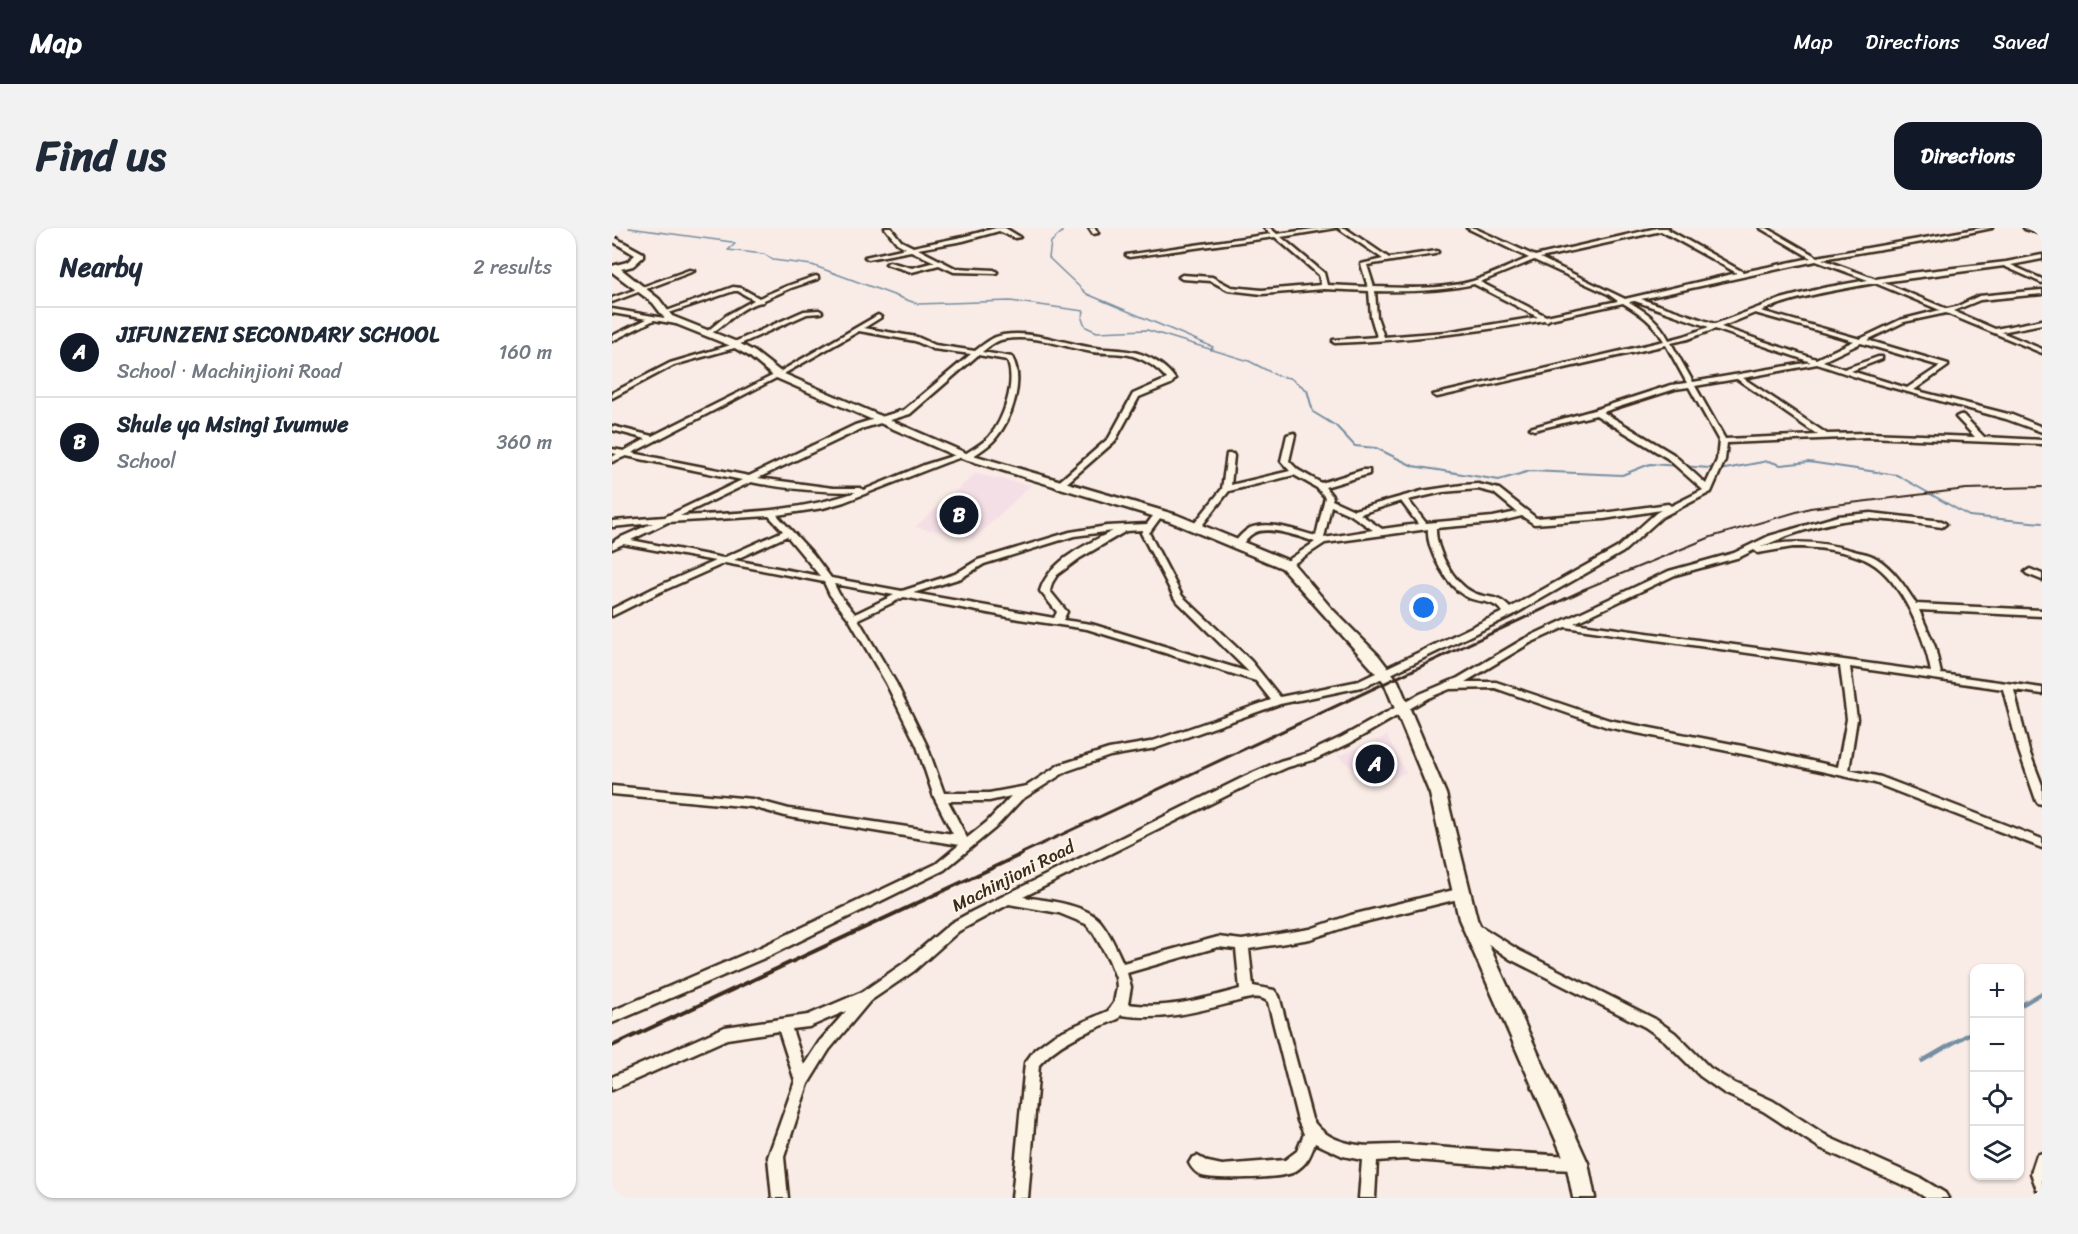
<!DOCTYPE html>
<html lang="en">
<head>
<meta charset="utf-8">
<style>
	:root { --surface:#fff; --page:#f2f2f3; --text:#1f2937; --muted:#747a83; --line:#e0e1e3; --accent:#111827 }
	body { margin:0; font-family:Sriracha,sans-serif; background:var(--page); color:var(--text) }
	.controls { position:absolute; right:18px; bottom:18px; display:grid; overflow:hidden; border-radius:12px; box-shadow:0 2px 4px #0004 }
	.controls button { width:54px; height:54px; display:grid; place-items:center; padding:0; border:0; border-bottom:2px solid var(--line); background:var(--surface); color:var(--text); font:30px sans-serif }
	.you { position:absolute; left:812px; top:380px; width:21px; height:21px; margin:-15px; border:4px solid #fff; border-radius:50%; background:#1a73e8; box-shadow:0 0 0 9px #1a73e833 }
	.badge { display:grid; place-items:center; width:39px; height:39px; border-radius:50%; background:var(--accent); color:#fff; font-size:20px; font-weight:700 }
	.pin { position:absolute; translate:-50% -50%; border:3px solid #fff; box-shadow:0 2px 6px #0006 }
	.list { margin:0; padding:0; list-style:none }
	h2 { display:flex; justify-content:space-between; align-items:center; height:78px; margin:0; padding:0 24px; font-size:26px }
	h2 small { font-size:20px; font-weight:400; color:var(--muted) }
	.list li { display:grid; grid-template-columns:39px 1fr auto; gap:18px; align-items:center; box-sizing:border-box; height:90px; padding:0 24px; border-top:2px solid var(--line) }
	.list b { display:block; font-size:22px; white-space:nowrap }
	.list p { margin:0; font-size:20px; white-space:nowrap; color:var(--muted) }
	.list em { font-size:20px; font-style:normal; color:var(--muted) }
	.icon { flex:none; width:33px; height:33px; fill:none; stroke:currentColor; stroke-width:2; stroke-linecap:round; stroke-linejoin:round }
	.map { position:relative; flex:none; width:1430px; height:970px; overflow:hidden; border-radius:18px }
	header { display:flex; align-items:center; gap:36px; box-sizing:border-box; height:84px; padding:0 30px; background:var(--accent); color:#fff }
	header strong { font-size:28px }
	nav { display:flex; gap:33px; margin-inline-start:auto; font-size:21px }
	.intro { display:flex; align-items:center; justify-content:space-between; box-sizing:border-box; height:144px; padding:0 36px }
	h1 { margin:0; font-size:42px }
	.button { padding:15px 27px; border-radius:18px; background:var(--accent); color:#fff; font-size:21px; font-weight:700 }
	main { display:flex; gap:36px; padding:0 36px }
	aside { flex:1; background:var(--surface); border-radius:18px; box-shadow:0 2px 4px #0004 }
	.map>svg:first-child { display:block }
</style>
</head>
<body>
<header>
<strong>Map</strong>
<nav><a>Map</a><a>Directions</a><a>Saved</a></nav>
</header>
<div class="intro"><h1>Find us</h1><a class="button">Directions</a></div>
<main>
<aside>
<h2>Nearby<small>2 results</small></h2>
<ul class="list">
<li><span class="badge">A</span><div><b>JIFUNZENI SECONDARY SCHOOL</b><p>School · Machinjioni Road</p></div><em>160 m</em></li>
<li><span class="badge">B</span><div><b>Shule ya Msingi Ivumwe</b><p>School</p></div><em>360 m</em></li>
</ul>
</aside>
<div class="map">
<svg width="1430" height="970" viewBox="0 0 1430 970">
	<rect width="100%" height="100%" fill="#f9ebe6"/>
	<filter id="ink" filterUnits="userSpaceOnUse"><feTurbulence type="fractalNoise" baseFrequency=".0167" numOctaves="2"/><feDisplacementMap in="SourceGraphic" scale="12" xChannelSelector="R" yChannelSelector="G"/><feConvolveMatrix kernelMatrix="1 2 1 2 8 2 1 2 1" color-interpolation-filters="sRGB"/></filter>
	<g filter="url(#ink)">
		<g fill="#f5dfe7">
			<path d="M363 246 419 257 362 311 303 299Z"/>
			<path d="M775 508 794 545 760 557 726 528Z"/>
		</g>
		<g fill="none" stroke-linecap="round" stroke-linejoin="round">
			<g stroke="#758fa2" stroke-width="1.5">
				<path d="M17 0 120 14 123 16 116 22 152 26 161 32 200 37 306 76 398 73 472 83 470 91 474 99 485 104 535 102 637 133 666 148 678 150 690 158"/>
				<path d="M449 0 450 4 439 14 437 30 475 66 601 119 599 122"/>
			</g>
			<path stroke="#758fa2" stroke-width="2" d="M687 157 695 162 701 184 724 198 743 218 764 220 801 238 887 252 918 243 1010 247 1038 236 1113 241 1156 233 1169 237 1197 234 1285 247 1357 288 1430 295"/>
			<g stroke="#758fa2" stroke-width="4">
				<path d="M1408 778 1430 765"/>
				<path d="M1310 833 1362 803"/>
			</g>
			<defs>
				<g id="street">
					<path d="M273 0H279L289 13 301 19 350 9 384 0H393L408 9 403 10 387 3 351 13 306 21 343 40 382 42 385 44 384 45 342 44 327 37 300 44 274 36 277 34 300 40 323 34 299 23 256 31 253 29 294 20 285 15Z"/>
					<path d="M477 0H483L486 5 481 6Z"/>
					<path d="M652 0H658L665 6 709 0H724L669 9 712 45 715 57 756 59 749 36 771 31 726 0H733L777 30 825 23 826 24 823 26 755 37 762 59C795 60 829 62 861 53 880 47 899 37 917 30L855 0H862L923 28 1045 0H1057L1055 1 1131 44 1199 30 1148 0H1155L1205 29 1369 0H1380L1322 12 1210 31 1264 51 1299 45 1394 34 1430 27V31L1399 37 1430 51V55L1392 38 1270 54 1335 81 1344 79 1367 68 1430 62V66L1368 72 1341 83 1383 101 1430 92V96L1389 104 1430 121V125L1334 85 1292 94 1255 112 1336 136V138L1302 162 1400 187 1430 199V204L1394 191 1256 153 1205 136 1131 150 1215 206 1255 205 1363 209 1344 189 1348 187H1351L1372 209 1430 212V216L1255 209 1115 215 1113 232 1099 264 1050 289 1011 324 901 387 754 458 668 476 544 520 498 528 455 543 409 572 383 600 332 642 157 728 0 795V783L147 720 324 636 347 617 177 589 140 579 0 566V558L140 571 177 581 341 606 322 569 305 518 274 455 237 391 218 367 212 354 113 335 48 364 0 388V381L42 360 103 333 11 316 0 321V315L5 311 41 295 0 299V293L53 289 130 252 14 228 0 234V229L5 226 0 225V221L12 223 34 211 0 202V198L40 208 164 146 266 87 269 89 268 90 252 100 305 109 323 117 363 123C372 116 380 109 391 107 422 102 453 116 483 120 498 122 515 121 529 126 542 131 555 139 563 151L559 156 527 169 503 213 449 260H446L442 258 497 210 521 166 555 151C547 141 534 132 521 128 508 124 493 126 480 124 452 119 423 106 394 111 384 112 378 118 370 124L400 129C413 152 400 192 383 211 376 219 365 225 357 231L350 229 335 234 232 274 211 280 165 287 201 326 219 350 290 363 343 346 366 332 458 304 495 298 535 296 544 284H550L551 286 537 305 570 368 639 433 668 469 747 453 891 384C879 370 867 376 853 368 835 358 814 321 816 301L713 315 675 340 671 337 672 335 703 314C689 309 656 297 642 305 636 308 632 314 628 319H622L621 317C625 311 631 304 638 300 657 292 685 303 704 308L713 269 705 260 682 247 617 263 588 300H582V296L610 261 615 226H621L622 228 619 257 678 243 669 233 675 207 682 205 683 207 677 233 686 242 709 255 751 242H757V246L713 259 721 269 720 272 742 282 810 263 850 257 866 256 887 261 924 290 992 285 1056 276 1059 278 1091 262 1055 230 984 187 922 202 918 200 982 182 1059 157 1075 155 1054 117 825 169 821 167 1052 113C1041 94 1029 86 1011 75L938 91 935 93 932 92C862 105 794 112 723 115L721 114V112L765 109 759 89 757 63 712 61 650 66 616 62 599 53 570 51 567 49 570 47 600 49 619 59 650 62 709 57 707 47 663 9 517 29 514 27 659 6ZM1049 3 1125 45 1013 71 928 30ZM922 32 996 66 1006 73 934 88 868 54ZM1204 33 1256 52 1211 60 1169 71 1103 96 1029 71ZM1263 55 1328 82 1288 92 1248 111 1149 83C1186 68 1224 62 1263 55ZM862 56 926 89 834 104 772 109 765 89 763 63C797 64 829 63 862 56ZM1022 73H1023L1097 99 1072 108 1057 112C1047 93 1036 85 1017 74ZM1143 85 1242 113 1204 131 1109 99ZM1103 101 1199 134 1081 154 1059 115 1076 111ZM247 103 303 113 321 121 359 126 292 182 243 197 137 248 20 225 168 148ZM1249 115 1328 138 1295 160 1239 143 1270 131V129H1266L1232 141 1211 133ZM366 127 395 132C405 153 392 192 377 209 371 215 361 221 353 226L350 225 312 237 252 262 248 260H221L146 250 249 201 298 186ZM1124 151H1125L1206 207 1113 211 1083 158ZM1077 159 1107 213 1105 232 1094 256 1061 226 991 184 1063 161ZM139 254C174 261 209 264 244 264 187 284 127 285 68 288ZM866 261 882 265 905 284 881 289 814 295 796 272 831 264ZM789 273 806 296 770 301 748 286ZM719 278 739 287 761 302 712 310ZM1049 282 1044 285 1005 320 898 380C884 365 875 372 860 364 841 354 823 321 824 300L881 295 910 288 922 296 992 291ZM157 288 171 303 111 330 19 312 56 294ZM531 302 529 305 563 371 637 444 479 396 451 392 455 384 438 363 440 355 445 347 468 330 514 303ZM501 303C475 316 437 333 428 363L445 384 442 390 301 365 349 350 372 336 462 308ZM175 308 208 348 122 332ZM222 356 282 367 243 386 227 366ZM292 369 407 391 475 401 644 453 659 472 538 514 497 521 447 537 415 558 377 565H332L315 518 284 455 246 391ZM399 568 375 594 355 610 336 573H377Z"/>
					<path d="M1412 0 1430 2V6L1413 1Z"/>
					<path d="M77 42 82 43 0 74V70Z"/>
					<path d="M204 48 206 49V51L179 60 152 72 151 74C130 76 113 98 95 108L92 106 115 87 142 72 126 63H122L57 85 52 84 121 59 129 60 147 70 175 58Z"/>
					<path d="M0 81 64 92 67 94 64 96 42 92 0 113V108L35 91 0 85Z"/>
					<path d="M207 82 210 84 209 85 195 86 126 117V119L62 137 0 170V165L58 135 119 117 120 115 192 83Z"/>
					<path d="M1259 285 1330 293 1334 296 1330 299C1307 296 1284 292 1261 291 1229 289 1178 305 1149 319 1181 311 1211 314 1242 323 1249 325 1258 326 1264 330 1281 340 1294 360 1304 376L1430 382V388L1307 382 1323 419 1329 446 1430 460V466L1402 462 1417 523 1430 557V576L1426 575 1424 572 1407 523 1391 461 1238 439 1245 491 1237 542 1269 549 1430 611V620L1263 555 1146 529 995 499 883 460 838 461 816 470 738 515 704 531 676 539 642 554 411 669C433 672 473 676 488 693 498 705 505 722 511 735L606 709 630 712 698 701 739 687 850 660 854 662 856 665 854 668 850 670 740 697 698 711 637 721 641 758 662 762 667 768 700 891C707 903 719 910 732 914 754 921 774 916 796 917 852 921 908 926 965 928L970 930 973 935 970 940 965 942 905 940 792 931 765 933 763 970H747L750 932 731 928 703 915C698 929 695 936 682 944 670 951 604 952 590 948 584 945 580 941 577 935L580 930 585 928 596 934 610 937 673 932 685 923 692 906 686 893 656 774C650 768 642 769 634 771 592 782 553 794 509 787L506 791C477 803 448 813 427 837L416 970H400L413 835 423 821 442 807 496 783 502 775 505 759 504 750 497 732 481 704 474 696 447 685 397 676 347 703 302 743 258 773 217 822 196 856 172 929 176 970H160L156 929 183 853 167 803 115 811 0 862V849L113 799 196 787 250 764 292 735 339 695 361 683 634 548 668 533 696 525 730 509 808 466 846 450 912 411 1057 343 1122 325 1157 308 1226 288ZM1181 319C1203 319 1237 322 1258 334 1290 352 1313 409 1319 444L962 395 1063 347 1128 329 1142 322 1146 325ZM953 399 1228 438 1235 491 1226 539 1146 521 997 492 884 454H853L918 415ZM606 719 624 721 628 761C591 771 554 782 516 776L519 759 515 745ZM234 783 207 814 192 837 180 801 197 799Z"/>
					<path d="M1418 341 1430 346V352L1415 346 1413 344Z"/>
					<path d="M862 694 908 723 1043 791 1063 805 1098 840 1122 855 1161 873 1218 910 1310 951 1333 965 1336 970H1314L1300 961 1208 920 1151 883 1112 865 1088 848 1053 813 1033 799 898 731 858 703 856 699 858 695Z"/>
					<path d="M1430 925V964L1425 962 1419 945 1425 927Z"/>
				</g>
				<path id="secondary" d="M0 8 31 25V29L21 38 9 41 47 71 60 88 125 114 143 124 170 145 354 225 565 287 680 334 719 380 766 427 786 453 834 566 865 691 976 935 983 970H961L954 935 847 691 818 566 772 454 670 340 557 293 346 229 162 149 137 128 119 118 54 92 41 75 0 44V38L15 34 23 27 0 13Z"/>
			</defs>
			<use href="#street" stroke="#3b2a1e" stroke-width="5"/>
			<use href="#secondary" stroke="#3b2a1e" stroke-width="5"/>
			<use href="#street" fill="#fcf5e5" fill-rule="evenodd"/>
			<use href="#secondary" fill="#fcf5e5" fill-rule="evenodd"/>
			<path stroke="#3b2a1e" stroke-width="2" d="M970 362 1099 309 1198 280 1354 261 1430 259"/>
			<path stroke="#3b2a1e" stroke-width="3" d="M406 627 974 361"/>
			<path stroke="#3b2a1e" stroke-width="4" d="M0 818 410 626"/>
		</g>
	</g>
	<g text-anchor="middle" stroke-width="4.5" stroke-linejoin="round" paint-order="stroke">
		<g font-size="18" fill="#3b2a1e" stroke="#fcf5e5">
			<text transform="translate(401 648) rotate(-27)" y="6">Machinjioni Road</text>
		</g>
	</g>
</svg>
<div class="controls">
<button>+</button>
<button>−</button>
<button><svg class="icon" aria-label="locate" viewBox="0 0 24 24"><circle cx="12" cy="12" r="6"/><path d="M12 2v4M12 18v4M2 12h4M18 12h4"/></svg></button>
<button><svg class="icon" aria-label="layers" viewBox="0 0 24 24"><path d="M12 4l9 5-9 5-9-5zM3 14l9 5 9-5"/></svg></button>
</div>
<div class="you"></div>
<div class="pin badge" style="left:763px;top:536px">A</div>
<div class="pin badge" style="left:347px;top:287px">B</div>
</div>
</main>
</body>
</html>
